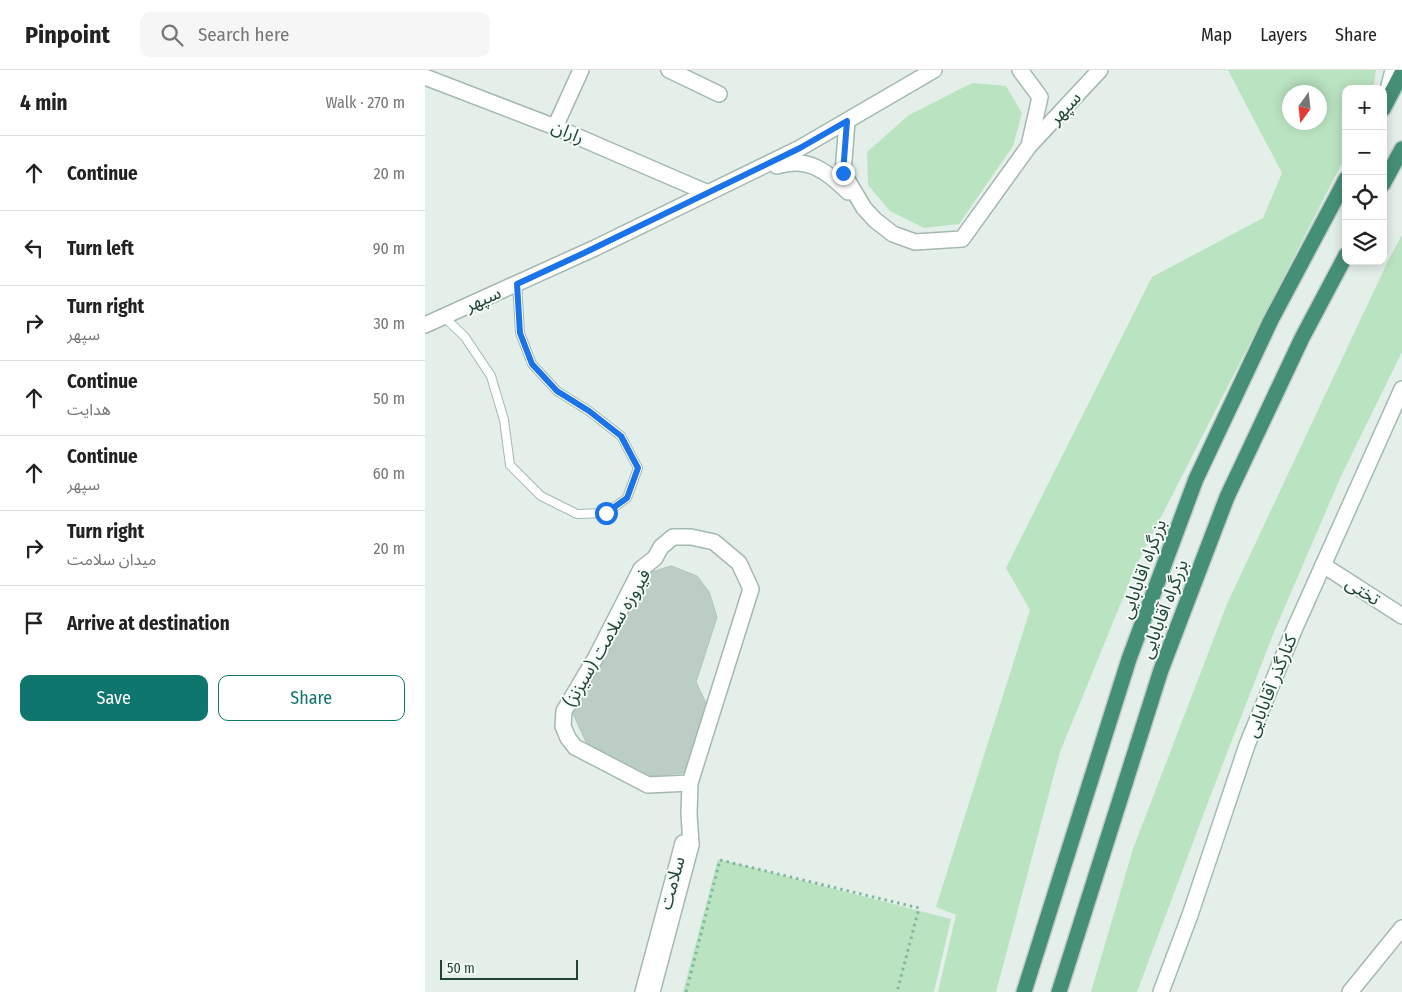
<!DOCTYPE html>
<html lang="en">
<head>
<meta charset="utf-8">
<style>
	:root { --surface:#fff; --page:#f6f6f6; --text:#222; --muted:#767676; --line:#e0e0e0; --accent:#0f766e }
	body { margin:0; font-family:"Fira Sans Condensed","Noto Sans Arabic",sans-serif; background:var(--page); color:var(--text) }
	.controls { position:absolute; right:15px; top:15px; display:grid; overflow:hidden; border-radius:10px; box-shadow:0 2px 12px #0003 }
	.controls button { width:45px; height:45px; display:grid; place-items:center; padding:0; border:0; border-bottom:1px solid var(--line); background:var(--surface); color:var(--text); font:25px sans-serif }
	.compass { position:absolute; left:857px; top:15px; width:45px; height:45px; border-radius:50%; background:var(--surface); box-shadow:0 2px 12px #0003; rotate:195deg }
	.scale { position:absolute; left:15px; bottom:12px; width:138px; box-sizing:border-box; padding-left:5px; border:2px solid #204437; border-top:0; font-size:14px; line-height:18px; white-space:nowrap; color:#204437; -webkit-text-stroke:4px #f5fbf7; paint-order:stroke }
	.stop { position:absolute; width:15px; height:15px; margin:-11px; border:4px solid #1a73e8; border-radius:50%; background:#fff }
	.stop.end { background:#1a73e8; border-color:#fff; box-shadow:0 1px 5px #0008 }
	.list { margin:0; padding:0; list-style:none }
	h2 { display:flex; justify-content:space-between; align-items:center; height:65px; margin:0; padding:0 20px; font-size:21px }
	h2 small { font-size:16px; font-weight:400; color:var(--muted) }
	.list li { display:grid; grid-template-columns:32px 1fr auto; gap:15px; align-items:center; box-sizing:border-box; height:75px; padding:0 20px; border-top:1px solid var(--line) }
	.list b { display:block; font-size:19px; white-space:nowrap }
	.list p { margin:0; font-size:16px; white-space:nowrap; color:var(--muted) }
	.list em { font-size:16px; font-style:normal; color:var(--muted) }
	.actions { display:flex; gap:10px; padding:15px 20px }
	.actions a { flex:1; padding:11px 0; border:1px solid var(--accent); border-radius:10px; text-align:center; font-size:18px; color:var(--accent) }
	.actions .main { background:var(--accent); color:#fff }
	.icon { flex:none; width:28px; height:28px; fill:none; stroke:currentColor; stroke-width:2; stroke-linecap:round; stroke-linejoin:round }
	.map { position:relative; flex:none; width:977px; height:922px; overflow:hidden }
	header { display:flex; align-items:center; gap:30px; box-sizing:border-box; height:70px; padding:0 25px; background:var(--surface); border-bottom:1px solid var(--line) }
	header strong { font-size:24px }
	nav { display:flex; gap:28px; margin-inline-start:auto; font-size:18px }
	.search { width:350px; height:45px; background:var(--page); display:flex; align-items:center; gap:12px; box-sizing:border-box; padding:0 18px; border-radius:10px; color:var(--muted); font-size:19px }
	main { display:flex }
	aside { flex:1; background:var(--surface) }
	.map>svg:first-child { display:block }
</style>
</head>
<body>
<header>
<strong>Pinpoint</strong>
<div class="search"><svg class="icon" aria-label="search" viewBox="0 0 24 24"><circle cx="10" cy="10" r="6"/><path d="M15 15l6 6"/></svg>Search here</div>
<nav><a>Map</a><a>Layers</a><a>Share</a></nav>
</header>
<main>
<aside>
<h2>4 min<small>Walk · 270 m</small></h2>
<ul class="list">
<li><svg class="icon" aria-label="ahead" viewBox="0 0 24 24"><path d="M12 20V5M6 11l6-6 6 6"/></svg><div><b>Continue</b></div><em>20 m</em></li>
<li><svg class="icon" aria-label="left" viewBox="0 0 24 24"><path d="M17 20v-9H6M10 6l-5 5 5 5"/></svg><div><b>Turn left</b></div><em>90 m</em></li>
<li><svg class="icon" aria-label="right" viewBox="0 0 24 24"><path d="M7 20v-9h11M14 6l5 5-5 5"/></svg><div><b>Turn right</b><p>سپهر</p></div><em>30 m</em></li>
<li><svg class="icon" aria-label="ahead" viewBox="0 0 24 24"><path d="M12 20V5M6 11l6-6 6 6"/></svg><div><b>Continue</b><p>هدایت</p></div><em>50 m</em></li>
<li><svg class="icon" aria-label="ahead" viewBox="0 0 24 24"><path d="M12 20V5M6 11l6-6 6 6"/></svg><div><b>Continue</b><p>سپهر</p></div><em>60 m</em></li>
<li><svg class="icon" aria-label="right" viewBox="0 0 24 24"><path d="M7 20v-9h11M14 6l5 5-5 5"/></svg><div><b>Turn right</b><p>میدان سلامت</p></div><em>20 m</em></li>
<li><svg class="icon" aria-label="arrive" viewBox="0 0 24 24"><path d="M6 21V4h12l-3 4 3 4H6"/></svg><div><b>Arrive at destination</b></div></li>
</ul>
<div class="actions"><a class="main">Save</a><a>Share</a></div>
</aside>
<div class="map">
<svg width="977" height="922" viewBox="0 0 977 922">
	<rect width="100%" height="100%" fill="#e4efe9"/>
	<g fill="#bae3c1" fill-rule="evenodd">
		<path d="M803 0H951L948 19H921V85L711 496 635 682 571 922H513L531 845 511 837 605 540 581 498 727 207 838 148 857 103ZM894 22V52H864V22Z"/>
		<path d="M547 13 581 16 597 43 588 76 534 154 499 158 465 141 443 115 442 82 484 45Z"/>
		<path d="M977 165V282L917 404 849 562 785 727 712 922H666L708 779 802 534 962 193Z"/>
		<path d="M293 789 526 849 509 922H258Z"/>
	</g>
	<g fill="#bccdc5" stroke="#b5cabf" fill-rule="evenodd">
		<path d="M246 496 272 506 284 522 292 547 271 612 284 640 267 702 224 706 163 676 145 637 218 509 227 502ZM230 527H240L248 532 275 568 263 605 212 608 186 596 219 530Z"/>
		<path d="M246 496 272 506 284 522 292 547 271 612 284 640 267 702 224 706 163 676 145 637 218 509 227 502Z"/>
	</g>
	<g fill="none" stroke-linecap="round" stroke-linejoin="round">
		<defs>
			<path id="service" d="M19 247 40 267 66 306 79 350 85 395 116 426 152 444 181 443 202 428 213 398 196 366 164 341 132 321 107 294 95 263 92 213"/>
			<g id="minor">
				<path d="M244 0 294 24"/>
				<path d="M130 57 156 0"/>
				<path d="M898 495 977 546"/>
				<path d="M265 713 223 715 150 677 143 668 138 656 139 641 171 587 216 499 230 488 236 477 248 467H266L289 472 314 493 326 519 265 713 264 744 266 775"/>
				<path d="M925 922 977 858"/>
			</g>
			<g id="tertiary">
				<path d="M0 7 130 57 283 123"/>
				<path d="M422 51 418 103 439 138 450 150 468 164 490 172 537 169 604 76 615 27 595 0"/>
				<path d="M605 75 675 0"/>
				<path d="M352 96C382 86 402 101 423 122"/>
				<path d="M0 255 170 178 375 78 509 0"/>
				<path d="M218 922 258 773 266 775 227 922"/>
			</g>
			<g id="secondary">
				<path d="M961 28 968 0"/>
				<path d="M736 922 765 845 822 675 869 560 977 319"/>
			</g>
			<g id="trunk">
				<path d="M958 39 977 3"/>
				<path d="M958 114 977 79"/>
				<path d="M599 922 704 589 771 409 846 250 921 109"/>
				<path d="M634 922 736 600 802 427 877 268 921 185"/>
			</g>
		</defs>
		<use href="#service" stroke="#a5b8b0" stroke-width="10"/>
		<use href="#minor" stroke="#a5b8b0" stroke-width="18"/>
		<use href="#tertiary" stroke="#a5b8b0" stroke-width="18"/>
		<use href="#secondary" stroke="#a1bcb0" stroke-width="18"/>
		<use href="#trunk" stroke="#c1cbc7" stroke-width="18"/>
		<path stroke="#80b7a0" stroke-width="3" stroke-dasharray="2.5 4" stroke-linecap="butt" d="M261 922 295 790 494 838 472 922"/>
		<use href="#service" stroke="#fff" stroke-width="8"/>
		<use href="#minor" stroke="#fff" stroke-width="15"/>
		<use href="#tertiary" stroke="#fff" stroke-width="15"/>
		<use href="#secondary" stroke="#fff" stroke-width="15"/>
		<use href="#trunk" stroke="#468f77" stroke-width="15"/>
	</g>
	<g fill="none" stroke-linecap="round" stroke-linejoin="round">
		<path stroke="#1a73e8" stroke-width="6" d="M181 443 202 428 213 398 196 366 164 341 132 321 107 294 95 263 92 214 159 183 375 78 422 51 418 103"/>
	</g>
	<g text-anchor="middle" stroke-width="4" stroke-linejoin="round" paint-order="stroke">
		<g font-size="18" fill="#204437" stroke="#f5fbf7">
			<text transform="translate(640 38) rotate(-47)" y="6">سپهر</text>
			<text transform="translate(143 62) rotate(23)" y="6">راران</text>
			<text transform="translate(58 229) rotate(-24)" y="6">سپهر</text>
			<text transform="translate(718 499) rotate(-70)" y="6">بزرگراه اقابابایی</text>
			<text transform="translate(938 521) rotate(33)" y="6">تختی</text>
			<text transform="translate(739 539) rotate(-69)" y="6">بزرگراه آقابابایی</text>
			<text transform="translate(182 568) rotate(-60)" y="6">فیروزه سلامت (سیزنز)</text>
			<text transform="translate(846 616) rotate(-68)" y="6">کنارگذر آقابابایی</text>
			<text transform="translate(247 813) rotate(-75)" y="6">سلامت</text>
		</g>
	</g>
</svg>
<div class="controls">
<button>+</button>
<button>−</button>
<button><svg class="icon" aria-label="locate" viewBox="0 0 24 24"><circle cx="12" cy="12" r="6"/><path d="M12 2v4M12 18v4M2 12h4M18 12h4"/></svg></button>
<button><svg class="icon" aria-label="layers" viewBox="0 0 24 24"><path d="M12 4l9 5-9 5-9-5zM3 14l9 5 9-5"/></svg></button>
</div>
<svg class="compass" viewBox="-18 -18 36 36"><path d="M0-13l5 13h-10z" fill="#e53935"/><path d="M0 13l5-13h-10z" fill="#767676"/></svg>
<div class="scale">50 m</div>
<div class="stop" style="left:181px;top:443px"></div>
<div class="stop end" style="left:418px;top:103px"></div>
</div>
</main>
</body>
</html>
